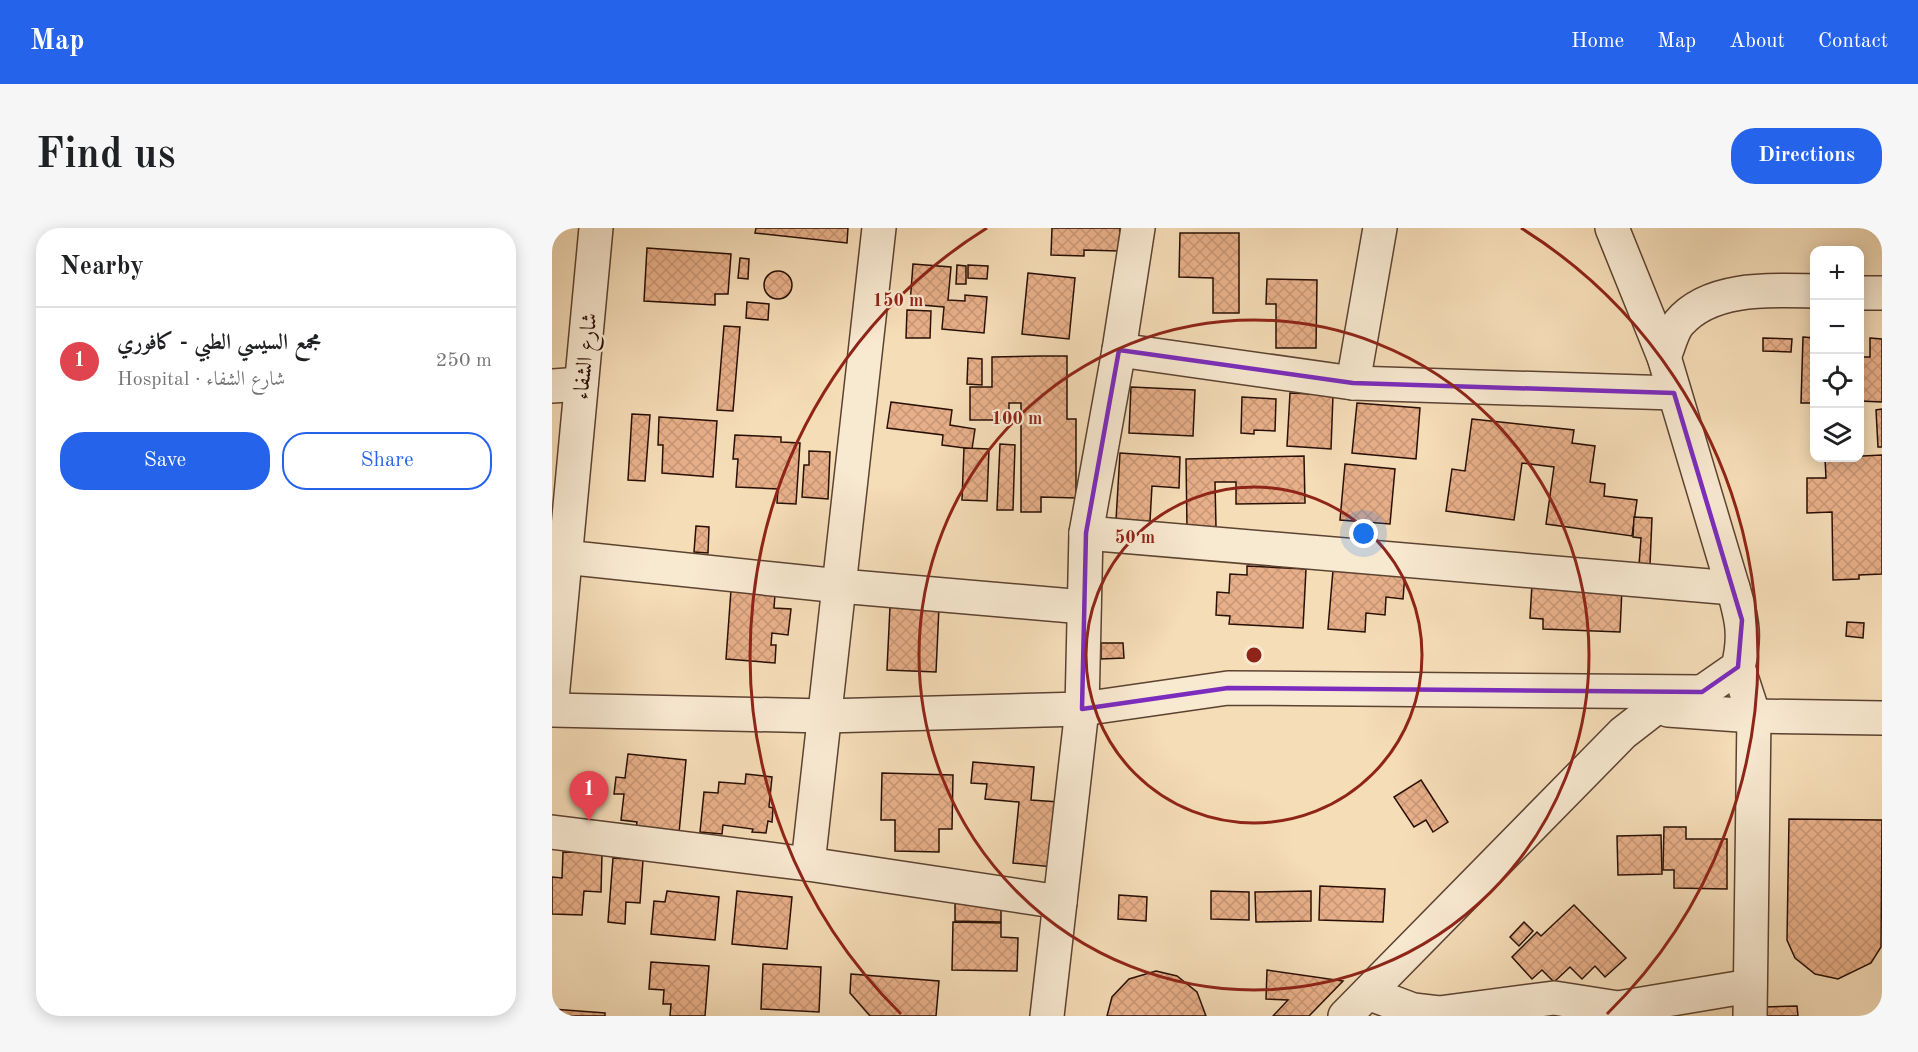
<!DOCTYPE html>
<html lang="en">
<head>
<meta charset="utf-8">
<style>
	:root { --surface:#fff; --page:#f6f6f6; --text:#202124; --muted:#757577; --line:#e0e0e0; --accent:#2563eb }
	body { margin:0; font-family:"Old Standard TT",Amiri,serif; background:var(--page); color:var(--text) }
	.controls { position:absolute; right:18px; top:18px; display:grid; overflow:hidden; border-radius:12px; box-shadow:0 3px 15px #0003 }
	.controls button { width:54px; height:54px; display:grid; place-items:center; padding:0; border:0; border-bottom:2px solid var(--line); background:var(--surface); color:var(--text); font:30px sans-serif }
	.you { position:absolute; left:812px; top:306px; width:21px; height:21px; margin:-15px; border:4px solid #fff; border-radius:50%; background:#1a73e8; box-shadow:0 0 0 9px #1a73e833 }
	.badge { display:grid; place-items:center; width:39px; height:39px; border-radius:50%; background:var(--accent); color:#fff; font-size:20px; font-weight:700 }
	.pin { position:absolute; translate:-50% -50px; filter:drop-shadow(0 2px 3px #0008) }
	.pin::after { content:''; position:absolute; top:32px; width:21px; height:18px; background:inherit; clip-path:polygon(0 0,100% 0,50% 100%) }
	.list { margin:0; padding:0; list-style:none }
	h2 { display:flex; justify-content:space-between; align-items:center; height:78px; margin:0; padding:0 24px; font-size:26px }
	h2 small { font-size:20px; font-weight:400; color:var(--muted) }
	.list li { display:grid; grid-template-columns:39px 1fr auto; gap:18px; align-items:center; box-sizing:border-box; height:108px; padding:0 24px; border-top:2px solid var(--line) }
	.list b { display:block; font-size:22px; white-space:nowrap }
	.list p { margin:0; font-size:20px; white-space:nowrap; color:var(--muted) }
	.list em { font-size:20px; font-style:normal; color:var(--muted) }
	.actions { display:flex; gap:12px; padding:18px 24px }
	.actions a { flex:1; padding:14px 0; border:2px solid var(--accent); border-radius:24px; text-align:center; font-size:21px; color:var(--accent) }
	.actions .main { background:var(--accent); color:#fff }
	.icon { flex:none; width:33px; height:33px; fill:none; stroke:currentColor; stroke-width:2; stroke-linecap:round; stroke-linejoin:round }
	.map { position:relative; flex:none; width:1330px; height:788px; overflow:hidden; border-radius:24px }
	header { display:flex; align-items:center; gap:36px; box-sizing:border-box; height:84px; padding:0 30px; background:var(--accent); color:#fff }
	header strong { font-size:28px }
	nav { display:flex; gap:33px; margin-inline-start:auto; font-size:21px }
	.intro { display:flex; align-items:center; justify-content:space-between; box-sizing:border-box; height:144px; padding:0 36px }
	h1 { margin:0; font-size:42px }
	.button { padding:15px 27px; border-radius:24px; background:var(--accent); color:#fff; font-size:21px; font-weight:700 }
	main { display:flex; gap:36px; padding:0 36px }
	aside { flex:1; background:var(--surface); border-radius:24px; box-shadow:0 3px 15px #0003 }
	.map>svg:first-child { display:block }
</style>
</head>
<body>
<header>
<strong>Map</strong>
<nav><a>Home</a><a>Map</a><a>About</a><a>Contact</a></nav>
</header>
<div class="intro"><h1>Find us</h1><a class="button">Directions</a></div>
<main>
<aside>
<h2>Nearby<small></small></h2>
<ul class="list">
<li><span class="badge" style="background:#e0444e">1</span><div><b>مجمع السيسي الطبي - كافوري</b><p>Hospital · شارع الشفاء</p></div><em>250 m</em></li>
</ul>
<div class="actions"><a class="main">Save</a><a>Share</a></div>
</aside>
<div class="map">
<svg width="1330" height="788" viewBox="0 0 1330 788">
	<defs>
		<pattern id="building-cross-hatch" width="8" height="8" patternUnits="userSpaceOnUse" patternTransform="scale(1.5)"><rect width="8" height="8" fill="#e8b08a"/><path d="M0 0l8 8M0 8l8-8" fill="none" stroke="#c79675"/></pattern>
	</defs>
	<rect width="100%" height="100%" fill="#f5ddb8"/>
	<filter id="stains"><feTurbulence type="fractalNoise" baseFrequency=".00333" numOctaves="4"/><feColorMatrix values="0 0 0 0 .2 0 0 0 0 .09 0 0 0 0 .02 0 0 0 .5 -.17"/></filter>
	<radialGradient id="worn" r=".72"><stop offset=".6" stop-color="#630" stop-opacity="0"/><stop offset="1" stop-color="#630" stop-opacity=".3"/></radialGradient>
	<g fill="url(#building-cross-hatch)" stroke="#290f04" stroke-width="1.5">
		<path d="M204 0H296L295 15 203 5Z"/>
		<path d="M500 0H568L567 23 532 22V28L499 27Z"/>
		<path d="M628 5H687V85H661V50L627 49Z"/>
		<path d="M95 20 179 26 176 66H163V77L92 73Z"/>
		<path d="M188 30 197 31 196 51 186 50Z"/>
		<path d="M361 36 399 39 396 72 413 73V67L435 69 432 105 390 101 392 79 358 76Z"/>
		<path d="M405 37 414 38V56H404Z"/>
		<path d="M416 37 436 38 435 51 416 50Z"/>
		<circle cx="226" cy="57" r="14"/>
		<path d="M476 45 523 50 517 111 470 106Z"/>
		<path d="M715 51 765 52 764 120H724V76H714Z"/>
		<path d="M195 74 217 76 216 92 194 90Z"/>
		<path d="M355 82 379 83 378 110H354Z"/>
		<path d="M172 98 188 99 181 183 165 182Z"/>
		<path d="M1251 109 1262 110V175H1249Z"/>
		<path d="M1211 110 1240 111 1239 124 1211 123Z"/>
		<path d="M1318 110 1330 111V174L1308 173V129H1318Z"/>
		<path d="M489 128H515V191H524V270L489 269V284H469V175H457V192H418V159H440V129Z"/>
		<path d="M416 130 430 131V157L415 156Z"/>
		<path d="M579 159 643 162 641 208 577 205Z"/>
		<path d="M738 165 781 167 779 221 735 218Z"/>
		<path d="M690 169 724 171 723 203 702 202V206L689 205Z"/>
		<path d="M339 174 400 182 398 197 423 201 420 221 390 217 391 207 335 200Z"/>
		<path d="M805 175 868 180 864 231 800 225Z"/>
		<path d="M1330 181V219H1326L1324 182Z"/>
		<path d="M80 186 98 187 93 253 76 252Z"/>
		<path d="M107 189 165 193 161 249 110 245 111 217H106Z"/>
		<path d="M920 191 1022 202 1020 215 1043 218 1038 254 1053 256 1052 268 1085 272 1080 308 994 296 1002 239 970 235 962 292 894 283 900 241 913 243Z"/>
		<path d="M183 207 229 209V214L248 215 244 276 225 275 226 261 184 259 186 231H181Z"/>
		<path d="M448 216 463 217 461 282H445Z"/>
		<path d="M412 220 437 221 435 273 410 272Z"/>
		<path d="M257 223 278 224 276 271 250 269 252 237H257Z"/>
		<path d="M568 225 628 229 627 260 600 258 598 293 564 292Z"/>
		<path d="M1330 227V346L1307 347V351L1281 352 1280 284 1255 285V250H1274L1273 230Z"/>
		<path d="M752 228 753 275 684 276V254H663L664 299 635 300 634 231Z"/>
		<path d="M793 236 843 241 838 296 788 292Z"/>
		<path d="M1082 289 1100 290 1098 337H1087L1089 310 1081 309Z"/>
		<path d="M144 298 157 299 156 325 142 324Z"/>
		<path d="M854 333 851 371 834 369 833 387 814 385 813 404 776 401 781 342Z"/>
		<path d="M695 338 754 341 751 400 677 396 678 388 664 387 665 364 677 365 678 346 695 347Z"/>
		<path d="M980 356 1070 360 1068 404 991 401V391L978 390Z"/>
		<path d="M179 362 223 366 222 380 239 381 236 407 220 405 219 417H224L223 435 174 431Z"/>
		<path d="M338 378 387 379 384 444 335 442Z"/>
		<path d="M1295 394 1312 395 1311 410 1294 408Z"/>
		<path d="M549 415H571L572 430 549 431Z"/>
		<path d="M76 526 134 532 127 605 84 601 85 594 69 592 72 566H62L64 549 73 550Z"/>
		<path d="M421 534 482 539 479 572 507 574 501 639 461 635 467 574 433 571 435 556 419 555Z"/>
		<path d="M330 545 401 547 400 601H387V624L343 623V592H329Z"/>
		<path d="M194 546 220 549 217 579 221 580 220 594 216 593 214 605 200 604 201 601 171 597 170 606 148 604 152 564 166 565 167 554 193 556Z"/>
		<path d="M869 552 896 594 881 604 874 592 862 599 842 569Z"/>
		<path d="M1237 591 1330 592 1329 719 1319 735 1286 751 1263 746 1243 730 1235 712Z"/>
		<path d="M1112 599H1134V611H1175V661L1122 660V642H1111Z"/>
		<path d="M1109 607 1110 646 1066 647 1065 608Z"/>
		<path d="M11 624 50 625 49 664 32 663 30 687 0 686V649L10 650Z"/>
		<path d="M61 630 91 632 88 675 74 674 73 696 56 694Z"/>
		<path d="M768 658 833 661 831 694 767 692Z"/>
		<path d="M115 663 167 669 163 712 99 706 102 673 113 674Z"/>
		<path d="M185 663 240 669 235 721 180 716Z"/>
		<path d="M659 663 697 664V692L659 691Z"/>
		<path d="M759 663V693L704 694 703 664Z"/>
		<path d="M567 667 595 669 594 693 566 691Z"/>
		<path d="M403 672 449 673V694L403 693Z"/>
		<path d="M1022 677 1074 730 1053 749 1043 738 1030 751 1018 739 1002 754 990 742 980 751 960 729 985 704 989 708Z"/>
		<path d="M401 694 449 695V709L466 710 465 743 400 742Z"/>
		<path d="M972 694 981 703 967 718 958 709Z"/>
		<path d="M99 734 157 738 153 788H118L119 776H111L112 762 97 761Z"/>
		<path d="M211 736 269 739 267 784 209 781Z"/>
		<path d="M715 742 791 753 757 788H721L736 772 714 771Z"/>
		<path d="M604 743 625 748 645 764 654 788H555L560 769 577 751Z"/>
		<path d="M299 746 387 753 384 788H318L298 765Z"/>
		<path d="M1245 778 1246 788H1213L1212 779Z"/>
		<path d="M0 781 53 785V788H0Z"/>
	</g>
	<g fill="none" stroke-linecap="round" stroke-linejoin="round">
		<defs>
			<g id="minor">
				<path d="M1308 65H1330"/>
				<path d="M567 122 801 155 1122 165"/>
				<path d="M1112 129C1117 118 1120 103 1127 95 1158 58 1220 62 1262 63"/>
				<path d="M801 155 828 0"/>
				<path d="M0 158 29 156"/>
				<path d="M534 305 1181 360"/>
				<path d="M12 329 288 358 532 379"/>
				<path d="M1186 439 1202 488 1198 788"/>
				<path d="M0 471 44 0"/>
				<path d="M0 482 273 488 530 481 676 460 1150 464"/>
				<path d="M1116 482 1202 488 1330 490"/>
				<path d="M0 604 256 636 508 674"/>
				<path d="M256 636 327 0"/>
				<path d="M816 765 861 782 887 785 1002 770 1066 780 1198 758"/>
				<path d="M495 788 530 481 534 305 567 122 586 0"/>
				<path d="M793 788 1071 505 1102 481 1150 464 1186 439C1194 408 1190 391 1181 360L1112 129 1060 0"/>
			</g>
		</defs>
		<use href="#minor" stroke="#5c4231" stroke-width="36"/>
		<use href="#minor" stroke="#f8e9d1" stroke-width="33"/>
	</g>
	<path fill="none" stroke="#7b2cbf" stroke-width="4.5" stroke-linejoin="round" d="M567 122 801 155 1122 165 1190 392 1186 439 1150 464 676 460 530 481 534 305Z"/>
	<g fill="none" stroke="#8f2418" stroke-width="3">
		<circle cx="702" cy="427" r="168"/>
		<circle cx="702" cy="427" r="335"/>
		<path d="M349 786A503 503 0 0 1 435 0M969 0A503 503 0 0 1 1055 786"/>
	</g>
	<g text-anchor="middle" stroke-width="4.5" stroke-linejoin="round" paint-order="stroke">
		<g font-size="22" fill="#290f04" stroke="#f8e9d1">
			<text transform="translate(32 128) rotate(-84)" y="8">شارع الشفاء</text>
		</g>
	</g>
	<circle cx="702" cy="427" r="9" fill="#8f2418" stroke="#f8e9d1" stroke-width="3"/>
	<g font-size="18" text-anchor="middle" font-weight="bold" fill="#8f2418" stroke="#f8e9d1" stroke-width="4.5" stroke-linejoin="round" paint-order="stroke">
		<text x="346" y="78">150 m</text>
		<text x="465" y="196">100 m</text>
		<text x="583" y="315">50 m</text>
	</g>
	<rect width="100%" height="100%" filter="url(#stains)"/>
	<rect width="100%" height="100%" fill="url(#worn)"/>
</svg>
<div class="controls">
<button>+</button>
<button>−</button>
<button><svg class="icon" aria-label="locate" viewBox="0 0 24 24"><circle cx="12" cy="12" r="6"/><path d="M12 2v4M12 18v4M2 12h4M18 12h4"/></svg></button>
<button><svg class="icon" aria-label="layers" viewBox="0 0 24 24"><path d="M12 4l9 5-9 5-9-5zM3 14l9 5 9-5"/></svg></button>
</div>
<div class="you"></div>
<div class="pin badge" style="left:37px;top:593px;background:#e0444e">1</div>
</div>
</main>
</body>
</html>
